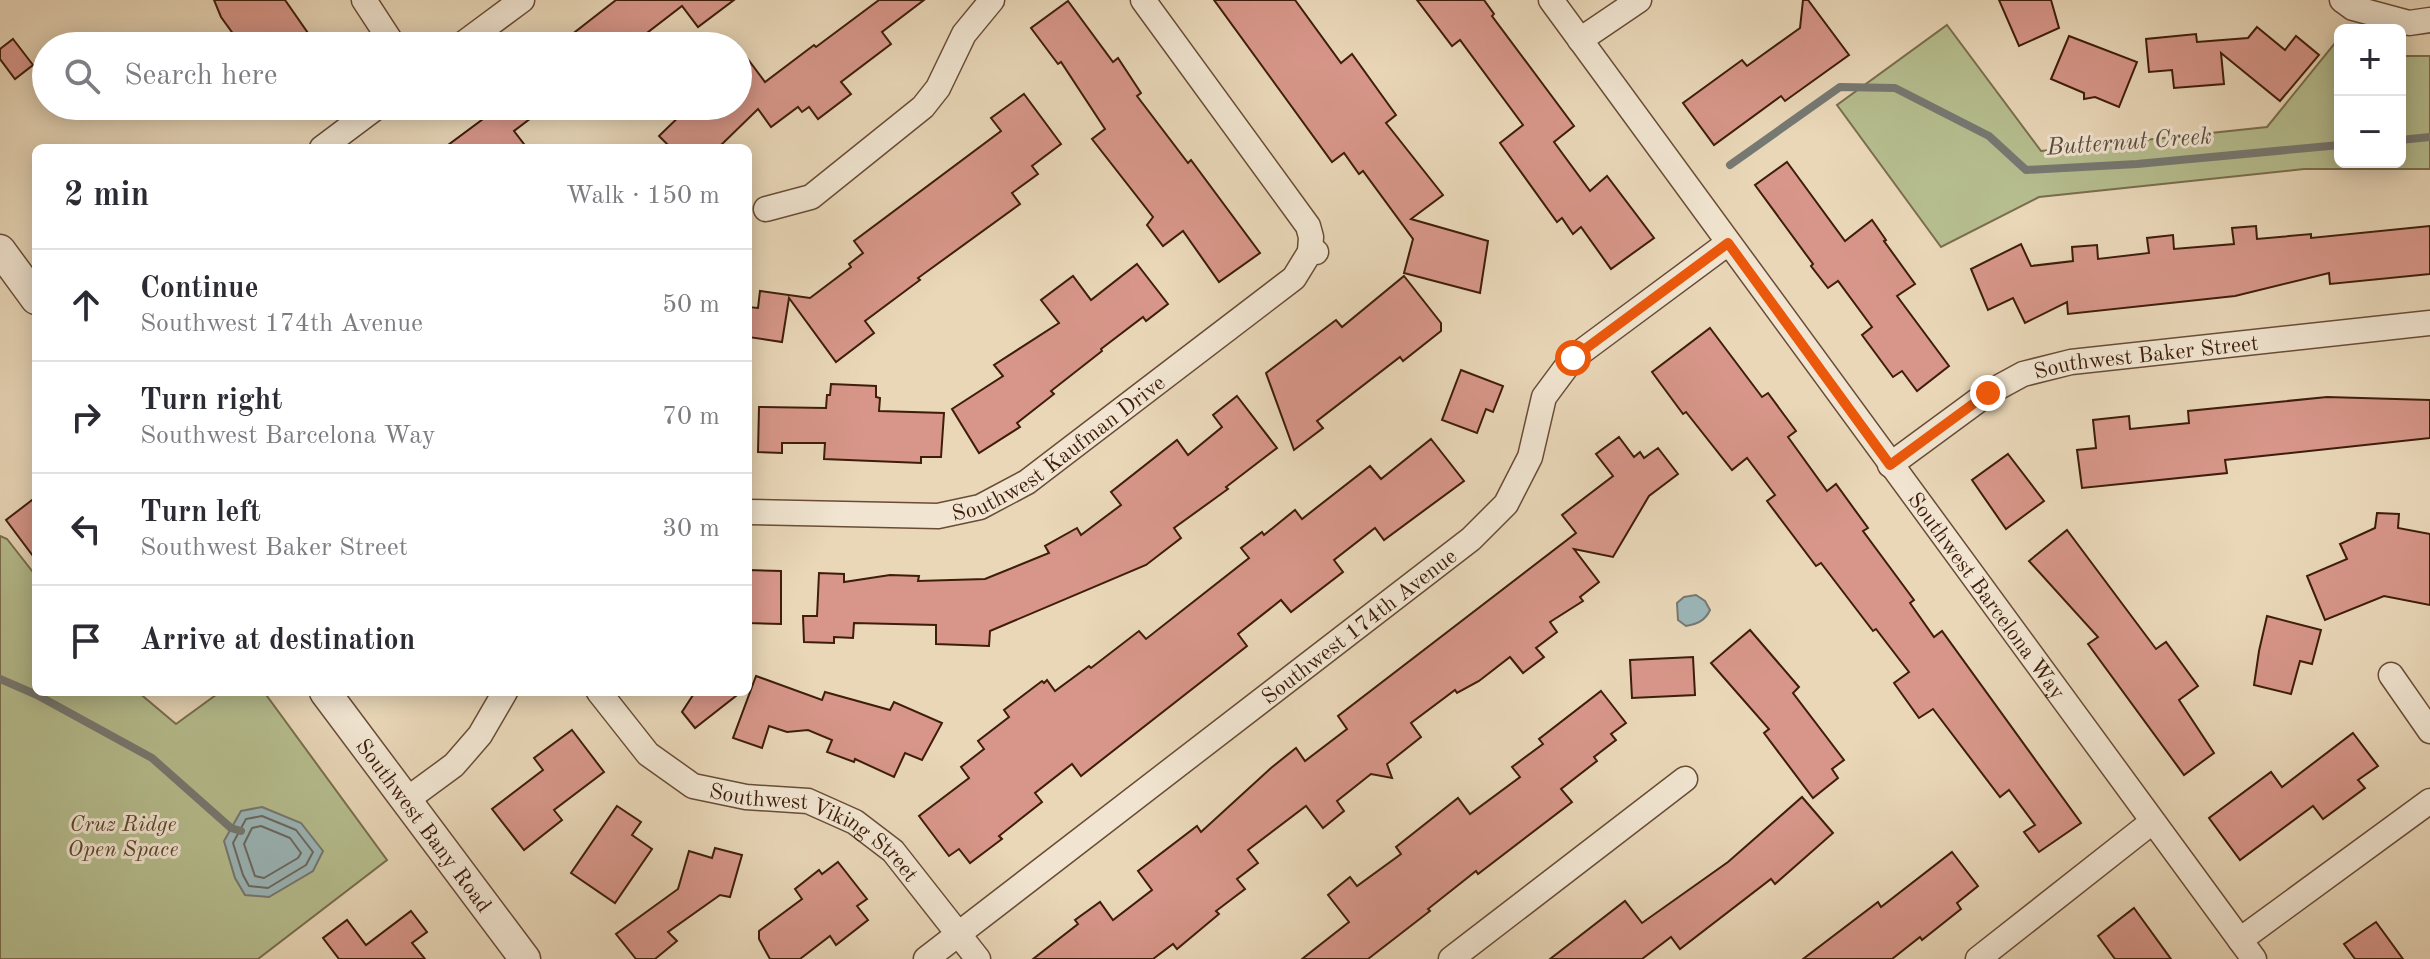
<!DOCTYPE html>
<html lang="en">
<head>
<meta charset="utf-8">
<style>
	:root { --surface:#fff; --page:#f7f7f7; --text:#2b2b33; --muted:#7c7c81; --line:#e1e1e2 }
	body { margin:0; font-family:"Old Standard TT",serif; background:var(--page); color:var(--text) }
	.controls { position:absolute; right:24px; top:24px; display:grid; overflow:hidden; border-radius:12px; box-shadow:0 4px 20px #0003 }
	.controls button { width:72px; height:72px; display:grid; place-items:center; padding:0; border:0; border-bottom:2px solid var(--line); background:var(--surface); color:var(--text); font:40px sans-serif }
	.stop { position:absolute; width:24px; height:24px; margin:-18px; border:6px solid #ea580c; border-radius:50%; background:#fff }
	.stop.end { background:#ea580c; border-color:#fff; box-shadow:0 2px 8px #0008 }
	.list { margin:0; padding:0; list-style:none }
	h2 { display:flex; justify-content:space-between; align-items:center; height:104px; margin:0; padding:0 32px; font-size:34px }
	h2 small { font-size:26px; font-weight:400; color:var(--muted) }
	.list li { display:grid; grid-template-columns:52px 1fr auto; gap:24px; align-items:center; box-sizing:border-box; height:112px; padding:0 32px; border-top:2px solid var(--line) }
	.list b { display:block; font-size:30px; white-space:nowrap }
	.list p { margin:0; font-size:26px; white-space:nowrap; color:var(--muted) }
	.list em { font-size:26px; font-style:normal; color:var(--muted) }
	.icon { flex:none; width:44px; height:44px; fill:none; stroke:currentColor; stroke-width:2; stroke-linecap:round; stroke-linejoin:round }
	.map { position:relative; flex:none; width:2430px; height:959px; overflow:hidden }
	.search { position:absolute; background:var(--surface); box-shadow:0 4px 20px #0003; left:32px; top:32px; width:720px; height:88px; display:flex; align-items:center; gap:20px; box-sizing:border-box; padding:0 28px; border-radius:44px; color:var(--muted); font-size:30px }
	.panel { position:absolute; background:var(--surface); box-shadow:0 4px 20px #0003; left:32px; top:144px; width:720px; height:552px; border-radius:12px }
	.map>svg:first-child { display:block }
</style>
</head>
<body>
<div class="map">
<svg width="2430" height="959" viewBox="0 0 2430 959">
	<rect width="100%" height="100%" fill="#e9d7b8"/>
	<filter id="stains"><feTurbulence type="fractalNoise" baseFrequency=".0025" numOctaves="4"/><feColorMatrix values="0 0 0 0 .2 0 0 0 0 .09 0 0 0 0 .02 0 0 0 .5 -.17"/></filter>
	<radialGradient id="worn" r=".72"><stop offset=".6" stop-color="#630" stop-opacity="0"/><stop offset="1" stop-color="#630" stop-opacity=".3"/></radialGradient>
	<g fill="#b6be8f" stroke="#7a6e4d" stroke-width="2">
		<path d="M1947 25 2041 151 2267 127 2339 38 2340 162H2400V56H2430V169H2304L2039 197 1941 247 1837 105Z"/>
		<path d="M0 536 7 539 36 576V692H138L176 724 220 692H264L387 860 258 959H0Z"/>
	</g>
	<g fill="#9bb7b9" stroke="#767973" stroke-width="2">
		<path d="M1696 595 1705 601 1710 610C1705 621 1697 624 1686 626L1678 620 1677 603 1684 597Z"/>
		<path d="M262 807 301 823 323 851 313 871 269 897 245 895 235 878 224 841 241 811Z"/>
	</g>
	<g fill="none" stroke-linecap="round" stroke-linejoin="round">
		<g stroke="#6c6a62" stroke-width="2">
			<path d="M262 816 296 830 313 852 306 865 268 888 249 886 243 875 233 843 246 819Z"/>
			<path d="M261 826 290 838 301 853 298 858 264 878 255 876 244 844 252 828Z"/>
		</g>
		<g stroke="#767973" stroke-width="8">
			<path d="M2400 140 2430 137"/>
			<path d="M1730 165 1840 87 1895 88 1989 136 2026 170 2137 164 2340 145"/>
			<path d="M0 679 37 695 152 758 231 828 241 831"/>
		</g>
	</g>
	<g fill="#d79689" stroke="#3e1d0b" stroke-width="2">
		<path d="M214 0H285L317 46H242L221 17Z"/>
		<path d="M616 0H734L698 27 682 6 630 46H557Z"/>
		<path d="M879 0H924L882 32 891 44 841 82 851 94 818 119 809 107 802 112 798 107 771 127 758 109 718 148H671L659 136 690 106H738V46L765 82 814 45 816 47Z"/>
		<path d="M1214 0H1295L1341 63 1352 54 1396 115 1386 123 1443 195 1411 219 1488 241 1480 293 1404 273 1413 239 1363 171 1359 174 1344 153 1332 162Z"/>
		<path d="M1417 0H1484L1494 14 1492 16 1574 126 1554 142 1590 191 1607 176 1654 238 1611 269 1581 227 1573 234 1562 218 1557 222 1500 143 1523 125 1460 40 1452 46Z"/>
		<path d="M1803 0H1808L1849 55 1785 101 1781 96 1714 145 1683 103 1742 60 1747 66 1800 28Z"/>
		<path d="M1999 0H2051L2059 28 2019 46Z"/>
		<path d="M1068 1 1113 62 1118 58 1141 93 1137 96 1188 163 1191 160 1260 253 1219 282 1183 231 1163 246 1147 225 1153 217 1092 139 1105 129 1061 62 1058 64 1031 28Z"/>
		<path d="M2257 27 2285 50 2296 36 2319 55 2280 101 2221 53 2224 84 2174 88 2172 70 2149 72 2146 39 2196 34 2197 42 2248 38Z"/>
		<path d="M2069 36 2137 62 2119 107 2095 97 2084 99V93L2051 79Z"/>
		<path d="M13 39 33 65 15 79 0 59V49Z"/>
		<path d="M1024 94 1061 144 1032 166 1038 174 1012 193 1020 204 918 278 920 280 865 321 874 333 836 362 789 298 782 342 748 337V307L758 308 760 291 810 298 851 267 849 264 863 253 854 241 1001 131 991 118Z"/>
		<path d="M474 106H547L514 131 527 148H444L483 119Z"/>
		<path d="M1787 162 1845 241 1872 220 1886 240 1884 241 1915 284 1897 296 1949 366 1917 391 1902 371 1893 377 1862 335 1872 327 1838 281 1828 288 1811 266 1813 264 1755 185Z"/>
		<path d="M2256 226 2257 239 2311 234V238L2430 226V274L2330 284 2329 273 2235 296 2068 314 2067 302 2025 323 2013 298 1988 310 1971 269 2021 244 2031 266 2073 261 2072 247 2097 245 2098 259 2149 253 2147 238 2173 235 2174 249 2234 244 2232 228Z"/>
		<path d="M1137 264 1168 304 1146 321 1143 317 1101 349 1102 351 1051 391 1054 394 1017 423 1020 427 979 453 952 409 1003 376 994 365 1059 323 1041 300 1073 276 1091 300Z"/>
		<path d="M1404 276 1441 323V331L1403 361 1400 357 1317 421 1323 428 1294 450 1266 373 1336 320 1342 327Z"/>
		<path d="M1710 328 1762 397 1768 393 1796 431 1788 437 1827 491 1836 484 1868 528 1863 531 1914 600 1910 603 1934 637 1942 631 2081 823 2039 852 2024 832 2035 825 2009 790 2000 797 1933 709 1919 718 1894 683 1909 672 1876 629 1873 631 1821 563 1816 566 1767 501 1775 495 1747 458 1732 470 1686 412 1683 414 1652 372Z"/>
		<path d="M1461 370 1503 386 1493 412 1486 409 1477 433 1442 420Z"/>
		<path d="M831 384 876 386V397L880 398 879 411 944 413 941 457H921V463L824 459 825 443H782V453L758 452 759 407 826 408 827 395H830Z"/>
		<path d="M1237 396 1277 448 1226 487 1228 489 1174 528 1181 538 1146 565 990 631 989 646 936 644V625L854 623 853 638 834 637V643L804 642 803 616H817L819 573 844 574V582L890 575 919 576 918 581 985 579 1049 553 1045 546 1077 528 1081 535 1121 505 1111 492 1177 440 1188 455 1222 427 1213 415Z"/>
		<path d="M2327 397 2430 400V438L2225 460 2227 473 2082 488 2077 450 2096 448 2093 420 2129 416 2130 429 2189 423 2188 411Z"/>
		<path d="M1619 437 1634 457 1640 452 1644 458 1658 448 1678 474 1649 496 1613 557 1574 549 1599 582 1580 597 1583 601 1550 622 1557 632 1536 648 1544 657 1523 673 1510 657 1479 681 1457 693 1455 690 1411 723 1421 737 1387 764 1392 778 1371 774 1337 801 1344 811 1323 828 1306 806 1248 850 1258 863 1237 879 1245 889 1216 911 1219 914 1177 949 1173 944 1153 959H1033L1078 924 1075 920 1100 902 1113 920 1152 890 1138 871 1197 826 1201 832 1271 768 1296 748 1305 761 1347 729 1338 716 1576 533 1562 515 1613 476 1596 454Z"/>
		<path d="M1431 439 1464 481 1384 540 1375 528 1334 560 1343 572 1291 612 1281 600 1238 634 1247 646 1081 776 1072 764 1035 793 1042 802 999 836 1002 839 970 863 959 849 949 856 919 816 969 778 961 767 984 749 978 741 1009 717 1004 710 1042 681 1044 683 1047 680 1055 691 1089 666 1091 668 1139 631 1146 639 1249 558 1241 548 1262 532 1264 535 1295 510 1302 519 1370 466 1381 479Z"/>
		<path d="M2008 454 2044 501 2006 529 1972 480Z"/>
		<path d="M36 497V560L6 520Z"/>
		<path d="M2377 513 2399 514 2398 528 2430 534V605L2384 596 2325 620 2307 576 2347 559 2340 544 2375 528Z"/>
		<path d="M2067 530 2156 649 2166 642 2198 686 2179 700 2214 753 2184 775 2088 644 2098 637 2029 561Z"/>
		<path d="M748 570 781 571V624L748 623Z"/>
		<path d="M2267 616 2321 630 2312 664 2300 661 2291 694 2254 685 2259 651Z"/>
		<path d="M1750 630 1799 687 1793 693 1844 760 1832 769 1838 778 1813 798 1764 733 1769 729 1711 663Z"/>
		<path d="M1693 657 1695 695 1632 698 1630 660Z"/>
		<path d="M756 676 822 700 825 692 890 710 894 702 942 723 922 760 905 753 894 777 855 759 854 762 827 752 832 740 808 730 787 732 769 726 762 748 733 738Z"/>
		<path d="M1601 691 1626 723 1611 734 1616 740 1594 757 1597 761 1561 789 1572 802 1478 874 1476 871 1428 909 1430 911 1368 959H1302L1349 922 1328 895 1350 877 1357 886 1401 854 1396 847 1458 798 1470 814 1520 777 1512 767 1543 744 1539 739Z"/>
		<path d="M695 692H741L695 728 682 712Z"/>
		<path d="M572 730 604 772 554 810 562 820 524 850 492 809 543 770 534 758Z"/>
		<path d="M2353 733 2378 766 2358 780 2365 788 2323 819 2313 806 2240 860 2209 818 2271 772 2282 787Z"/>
		<path d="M1802 797 1833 833 1775 884 1771 879 1680 949 1671 937 1642 959H1550L1625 901 1642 923 1728 862Z"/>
		<path d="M617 806 641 822 632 835 652 849 615 903 571 873Z"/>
		<path d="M715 848 742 855 730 897 720 895 668 932 677 941 655 959H636L616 934 678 889 689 851 712 858Z"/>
		<path d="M1952 852 1978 886 1957 903 1961 909 1922 940 1920 937 1892 959H1803L1878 902 1881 907Z"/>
		<path d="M838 862 867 899 857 906 868 920 836 945 830 936 800 959H770L759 939V931L802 899 795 889 819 870 822 874Z"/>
		<path d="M2134 908 2171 959H2115L2098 936Z"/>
		<path d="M411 911 427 932 412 943 425 959H339L323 938 347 920 366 945Z"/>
		<path d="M2376 922 2403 959H2355L2344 944Z"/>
	</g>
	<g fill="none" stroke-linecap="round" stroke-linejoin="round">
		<defs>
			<g id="minor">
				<path d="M364 0 394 46"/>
				<path d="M1143 0 1308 226 1311 237 1310 252"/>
				<path id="s1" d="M1551 0 2254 959"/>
				<path d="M2342 0 2353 8 2409 23 2430 20"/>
				<path d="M1580 40 1639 0"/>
				<path d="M460 46 522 0"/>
				<path d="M322 148 378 106"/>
				<path d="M766 209 811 197 923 107 938 88 964 34 992 0"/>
				<path id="s2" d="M1890 465 1988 393 2023 374 2071 362 2430 323"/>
				<path id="s3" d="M748 512 938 516 980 507 1027 482 1294 278 1310 252H1316"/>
				<path d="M2391 675 2430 731"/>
				<path id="s4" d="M599 692 648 754 693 786 746 797 808 801 855 822 893 851 978 959"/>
				<path d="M405 801 454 765 480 735 505 692"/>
				<path d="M2240 940 2430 801"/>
				<path id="s5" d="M926 959 1471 539 1506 504 1530 457 1544 397 1573 358 1728 243"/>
				<path d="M1451 959 1685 779"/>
				<path d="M1978 959 2152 822"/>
			</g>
			<g id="tertiary">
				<path d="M0 250 36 299"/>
				<path id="s6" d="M325 692 525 959"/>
			</g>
		</defs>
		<use href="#minor" stroke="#694c36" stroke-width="27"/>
		<use href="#tertiary" stroke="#694c36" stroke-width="33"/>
		<use href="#minor" stroke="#f1e5d1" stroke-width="24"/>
		<use href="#tertiary" stroke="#f1e5d1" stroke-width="30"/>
	</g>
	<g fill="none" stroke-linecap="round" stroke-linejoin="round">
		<path stroke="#ea580c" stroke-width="10" d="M1573 358 1728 243 1890 465 1988 393"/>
	</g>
	<g text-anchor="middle" stroke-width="6" stroke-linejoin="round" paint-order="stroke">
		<g font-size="22" fill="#3e1d0b" stroke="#f1e5d1">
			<text dy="8" stroke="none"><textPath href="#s2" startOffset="286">Southwest Baker Street</textPath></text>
			<text dy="8" stroke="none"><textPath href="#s3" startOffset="330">Southwest Kaufman Drive</textPath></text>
			<text dy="8" stroke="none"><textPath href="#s1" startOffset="738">Southwest Barcelona Way</textPath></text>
			<text dy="8" stroke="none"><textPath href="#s5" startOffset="546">Southwest 174th Avenue</textPath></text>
			<text dy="8" stroke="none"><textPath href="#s6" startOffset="166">Southwest Bany Road</textPath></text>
			<text dy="8" stroke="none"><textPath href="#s4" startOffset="268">Southwest Viking Street</textPath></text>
		</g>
		<g font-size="22" font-style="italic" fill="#5c452c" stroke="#f1e5d1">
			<text x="123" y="831">Cruz Ridge<tspan x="123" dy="25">Open Space</tspan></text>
		</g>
		<g font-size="24" font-style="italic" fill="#5a4b3f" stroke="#f1e5d1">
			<text transform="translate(2129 141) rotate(-4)" y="8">Butternut Creek</text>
		</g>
	</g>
	<rect width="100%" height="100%" filter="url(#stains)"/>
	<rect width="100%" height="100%" fill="url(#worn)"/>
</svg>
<div class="controls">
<button>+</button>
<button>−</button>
</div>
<div class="stop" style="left:1573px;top:358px"></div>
<div class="stop end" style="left:1988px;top:393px"></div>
<div class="search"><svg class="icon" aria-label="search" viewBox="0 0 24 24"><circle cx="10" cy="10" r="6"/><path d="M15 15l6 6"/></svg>Search here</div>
<section class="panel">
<h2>2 min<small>Walk · 150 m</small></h2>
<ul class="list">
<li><svg class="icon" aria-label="ahead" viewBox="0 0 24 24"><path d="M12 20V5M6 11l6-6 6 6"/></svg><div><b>Continue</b><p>Southwest 174th Avenue</p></div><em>50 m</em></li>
<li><svg class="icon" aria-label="right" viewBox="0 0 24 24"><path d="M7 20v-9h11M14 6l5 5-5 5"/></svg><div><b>Turn right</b><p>Southwest Barcelona Way</p></div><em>70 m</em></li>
<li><svg class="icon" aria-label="left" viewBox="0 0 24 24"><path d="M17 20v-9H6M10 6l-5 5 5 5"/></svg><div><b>Turn left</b><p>Southwest Baker Street</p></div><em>30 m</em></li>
<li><svg class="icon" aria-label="arrive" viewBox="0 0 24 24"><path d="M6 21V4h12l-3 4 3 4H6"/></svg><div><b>Arrive at destination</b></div></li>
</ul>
</section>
</div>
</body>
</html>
